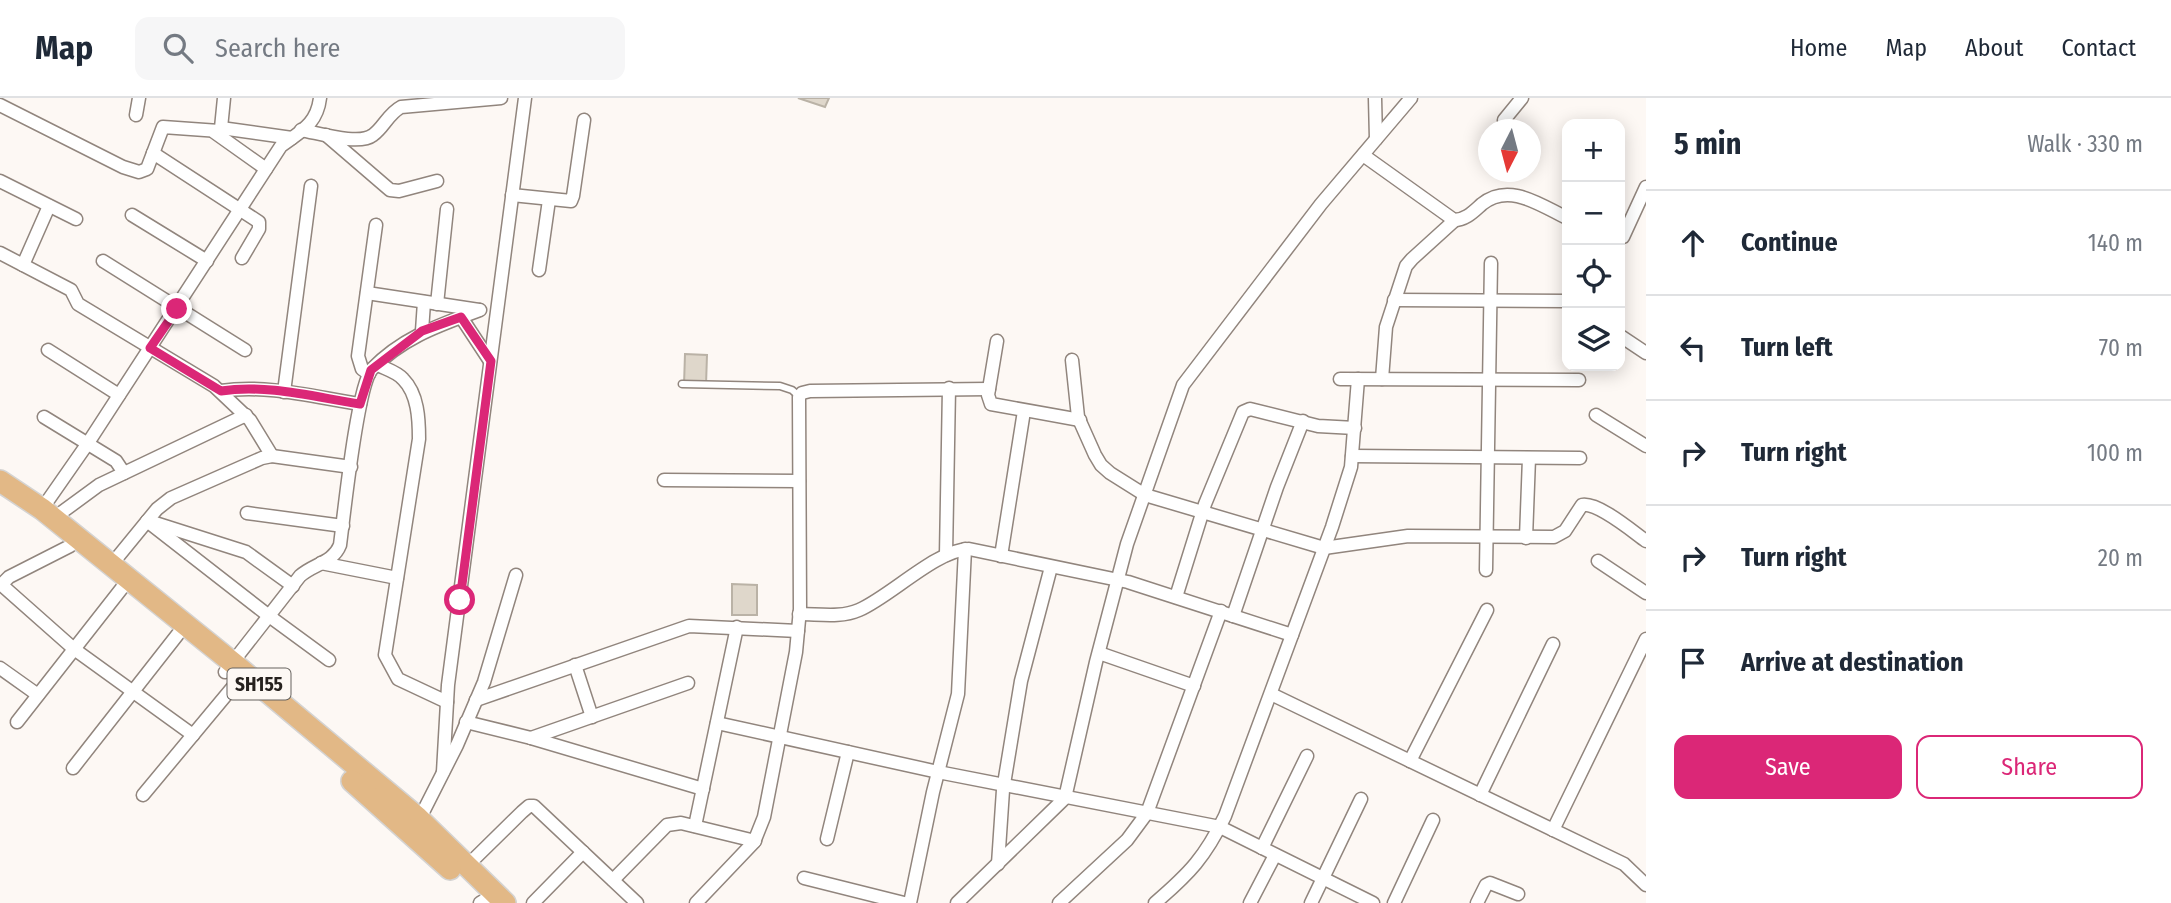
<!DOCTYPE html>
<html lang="en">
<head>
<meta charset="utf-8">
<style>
	:root { --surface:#fff; --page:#f6f6f7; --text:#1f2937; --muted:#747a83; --line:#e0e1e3; --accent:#db2777 }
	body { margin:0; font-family:"Fira Sans Condensed",sans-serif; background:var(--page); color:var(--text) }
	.controls { position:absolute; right:21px; top:21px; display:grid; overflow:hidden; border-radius:14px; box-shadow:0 4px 18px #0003 }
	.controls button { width:63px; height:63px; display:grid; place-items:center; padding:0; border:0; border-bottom:2px solid var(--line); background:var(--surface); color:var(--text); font:35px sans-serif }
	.compass { position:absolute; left:1478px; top:21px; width:63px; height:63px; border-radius:50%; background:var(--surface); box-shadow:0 4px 18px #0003; rotate:186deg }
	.stop { position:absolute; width:21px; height:21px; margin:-16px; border:5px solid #db2777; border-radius:50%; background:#fff }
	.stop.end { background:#db2777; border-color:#fff; box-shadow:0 2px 7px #0008 }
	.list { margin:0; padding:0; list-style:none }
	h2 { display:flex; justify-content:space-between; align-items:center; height:91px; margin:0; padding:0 28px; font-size:30px }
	h2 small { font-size:23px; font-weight:400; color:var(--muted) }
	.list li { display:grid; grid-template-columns:46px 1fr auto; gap:21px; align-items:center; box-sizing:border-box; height:105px; padding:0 28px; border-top:2px solid var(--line) }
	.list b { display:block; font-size:26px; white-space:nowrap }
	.list em { font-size:23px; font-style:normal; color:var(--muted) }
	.actions { display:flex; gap:14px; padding:21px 28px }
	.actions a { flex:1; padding:16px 0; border:2px solid var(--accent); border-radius:14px; text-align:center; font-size:24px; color:var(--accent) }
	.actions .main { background:var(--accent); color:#fff }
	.icon { flex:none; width:38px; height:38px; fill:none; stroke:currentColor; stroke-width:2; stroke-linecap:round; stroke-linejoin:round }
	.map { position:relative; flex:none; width:1646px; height:805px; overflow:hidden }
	header { display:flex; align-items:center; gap:42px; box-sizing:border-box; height:98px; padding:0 35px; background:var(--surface); border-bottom:2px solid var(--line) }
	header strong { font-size:33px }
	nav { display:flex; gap:38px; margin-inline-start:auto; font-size:24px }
	.search { width:490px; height:63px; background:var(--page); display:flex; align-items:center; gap:18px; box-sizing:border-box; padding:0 24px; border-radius:14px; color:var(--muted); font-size:26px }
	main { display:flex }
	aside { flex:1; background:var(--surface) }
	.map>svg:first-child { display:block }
</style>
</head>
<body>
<header>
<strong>Map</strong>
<div class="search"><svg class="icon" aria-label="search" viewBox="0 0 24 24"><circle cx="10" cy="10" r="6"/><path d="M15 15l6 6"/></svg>Search here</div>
<nav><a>Home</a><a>Map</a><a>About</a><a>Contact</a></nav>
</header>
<main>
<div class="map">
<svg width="1646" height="805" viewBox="0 0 1646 805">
	<rect width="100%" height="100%" fill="#fdf8f4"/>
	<g fill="#dfd7cb" stroke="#bab2a6" stroke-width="2">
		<path d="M798 0H829L825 9Z"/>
		<path d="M685 256 707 257 706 287H684Z"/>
		<path d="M732 486 757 487V517H732Z"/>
	</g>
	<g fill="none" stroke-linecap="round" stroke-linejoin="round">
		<defs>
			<path id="service" d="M682 286 780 288 792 292 799 298"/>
			<g id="minor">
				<path d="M1375 0 1376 41"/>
				<path d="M0 7 123 69 139 74 147 71 163 29 219 33 221 30 224 0"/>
				<path d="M136 17 139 0"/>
				<path d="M1504 22 1522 0"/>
				<path d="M221 30 292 40"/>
				<path d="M301 32C319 35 359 48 373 37 384 29 388 16 401 9L501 0"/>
				<path d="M214 34 266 71"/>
				<path d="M326 37 390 92 399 93 437 83"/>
				<path d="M153 55 259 124V131L242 160"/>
				<path d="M1363 57 1454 122C1466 122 1474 113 1482 106 1509 84 1540 107 1567 120"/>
				<path d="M0 83 76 121"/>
				<path d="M512 97 571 103 573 98 584 22"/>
				<path d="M132 117 207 163"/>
				<path d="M1620 140 1623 139 1646 89"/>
				<path d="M0 155 71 192 78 206 214 288 250 322 272 358"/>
				<path d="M103 163 245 252"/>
				<path d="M23 167 49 108"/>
				<path d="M539 172 549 102"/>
				<path d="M367 195 479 212"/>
				<path d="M1394 202 1567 203"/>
				<path d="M437 206 447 111"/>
				<path d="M461 219 490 263"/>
				<path d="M422 233 424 204"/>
				<path d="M1622 239 1646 255"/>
				<path d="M997 243 988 297 991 306 1080 322"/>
				<path d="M48 252 119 297"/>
				<path d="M1072 262 1078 319 1095 357 1101 367 1110 375 1145 397 1324 450 1408 438 1554 439 1565 433 1582 407C1598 404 1632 433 1646 443"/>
				<path d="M378 267C386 271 397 274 403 281 418 296 419 321 419 341L385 557 398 581 447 604"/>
				<path d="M369 276 362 271 358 258 376 127"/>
				<path d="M1340 281 1579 282"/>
				<path d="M1382 281 1386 229 1406 168 1412 161 1455 122"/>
				<path d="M221 293C267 286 314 299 360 306"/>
				<path d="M284 294 311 88"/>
				<path d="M1596 317 1646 348"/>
				<path d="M44 319 116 363 124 375"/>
				<path d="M1352 358 1580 360"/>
				<path d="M664 382 799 383"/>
				<path d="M42 411 88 345 281 48C301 33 317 26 320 0"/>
				<path d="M247 415 343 428"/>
				<path d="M54 420 99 387 246 317"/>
				<path d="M147 423 269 518 329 562"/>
				<path d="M155 425 246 454 293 488"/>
				<path d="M1526 440 1529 360"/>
				<path d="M70 448 9 479 3 485 4 489 74 551 193 637"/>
				<path d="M946 457 949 290"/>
				<path d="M1001 458 1024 313"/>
				<path d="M1598 463 1646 495"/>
				<path d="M321 465 397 480"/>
				<path d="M112 466 157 411 171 400 262 360 272 358 351 369"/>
				<path d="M1486 472 1491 165"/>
				<path d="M1176 499 1205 406 1243 314 1250 311 1318 328 1355 330"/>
				<path d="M799 516C819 516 841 520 859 512 891 498 936 452 969 451L1128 484 1292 537"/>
				<path d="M1233 518 1277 389 1303 323"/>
				<path d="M1099 555 1194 588"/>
				<path d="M575 567 592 619"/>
				<path d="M0 570 38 597"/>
				<path d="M225 574 300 478C313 466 333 465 340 447 344 417 357 288 372 271 403 239 440 227 480 212"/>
				<path d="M1271 596 1624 766 1646 787"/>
				<path d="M476 602 689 528 798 533"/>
				<path d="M17 624 122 490"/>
				<path d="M466 624 531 640 703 691"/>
				<path d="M717 625 938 674 1220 729 1373 805"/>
				<path d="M531 640 688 585"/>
				<path d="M1410 663 1487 512"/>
				<path d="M73 670 178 536"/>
				<path d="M443 674 448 587 525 0"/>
				<path d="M143 697 237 584"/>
				<path d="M1480 697 1553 546"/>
				<path d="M419 722 457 647 484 584 516 477"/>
				<path d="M695 728 737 529"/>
				<path d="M1553 732 1646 541"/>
				<path d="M827 741 848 654"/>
				<path d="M1262 750 1307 658"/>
				<path d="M998 766 1003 692 1021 583 1051 469"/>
				<path d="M467 768 522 714 529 708H534L637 805"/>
				<path d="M804 780 904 805"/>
				<path d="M613 782 667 727 681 725 755 743"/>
				<path d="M480 805 485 802"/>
				<path d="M533 805 583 754"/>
				<path d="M696 805 754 744 764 719 796 554 800 511 799 299 802 295 810 293 989 291"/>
				<path d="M910 805 933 694 958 596 965 451"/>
				<path d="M957 805 1065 700 1096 564 1127 446 1183 287 1321 106 1411 0"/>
				<path d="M1059 805 1127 742 1147 715 1221 513"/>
				<path d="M1155 805C1190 775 1205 759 1225 718L1332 429 1351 369 1358 281"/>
				<path d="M1250 805 1275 757"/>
				<path d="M1311 805 1361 701"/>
				<path d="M1394 805 1433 722"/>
				<path d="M1477 805 1486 787 1490 785 1518 796"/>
			</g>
			<g id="primary">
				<path d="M0 383 42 411 233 565 417 719 505 805"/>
				<path d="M352 683 450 771"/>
			</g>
		</defs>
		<use href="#service" stroke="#91857d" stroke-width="9"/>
		<use href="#minor" stroke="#91857d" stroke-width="15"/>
		<use href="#primary" stroke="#d4d3d2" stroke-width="24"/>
		<use href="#service" stroke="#fff" stroke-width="6"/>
		<use href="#minor" stroke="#fff" stroke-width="12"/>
		<use href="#primary" stroke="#e2b886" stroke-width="21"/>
	</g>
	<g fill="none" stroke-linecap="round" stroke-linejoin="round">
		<path stroke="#db2777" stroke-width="9" d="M177 211 150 250 221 293C267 286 314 299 360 306L371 272 422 233 461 219 491 263 460 502"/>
	</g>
	<g text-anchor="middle" stroke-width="5" stroke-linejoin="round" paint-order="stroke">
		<rect fill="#fdf8f4" stroke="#66625e" stroke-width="2" x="227.5" y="570.5" width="63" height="31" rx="5"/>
		<g font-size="19" font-weight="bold" fill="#26211e">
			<text x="259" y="593">SH155</text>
		</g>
	</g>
</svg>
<div class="controls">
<button>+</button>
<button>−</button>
<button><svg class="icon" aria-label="locate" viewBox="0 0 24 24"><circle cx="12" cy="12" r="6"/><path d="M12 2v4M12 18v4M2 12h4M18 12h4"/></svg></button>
<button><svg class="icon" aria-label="layers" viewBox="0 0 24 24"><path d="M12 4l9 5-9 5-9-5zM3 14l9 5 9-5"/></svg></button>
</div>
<svg class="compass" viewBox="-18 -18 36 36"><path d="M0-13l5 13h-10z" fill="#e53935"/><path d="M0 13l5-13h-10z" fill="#747a83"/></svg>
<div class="stop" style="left:460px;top:502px"></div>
<div class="stop end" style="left:177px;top:211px"></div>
</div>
<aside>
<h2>5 min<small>Walk · 330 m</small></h2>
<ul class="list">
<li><svg class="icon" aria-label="ahead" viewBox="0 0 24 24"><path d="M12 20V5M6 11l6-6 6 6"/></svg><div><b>Continue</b></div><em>140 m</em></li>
<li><svg class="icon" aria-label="left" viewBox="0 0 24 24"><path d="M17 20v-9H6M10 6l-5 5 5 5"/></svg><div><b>Turn left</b></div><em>70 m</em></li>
<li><svg class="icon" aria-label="right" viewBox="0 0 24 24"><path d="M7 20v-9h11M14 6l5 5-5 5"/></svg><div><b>Turn right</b></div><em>100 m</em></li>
<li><svg class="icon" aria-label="right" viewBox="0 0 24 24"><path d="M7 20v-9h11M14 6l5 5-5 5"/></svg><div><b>Turn right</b></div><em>20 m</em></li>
<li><svg class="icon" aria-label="arrive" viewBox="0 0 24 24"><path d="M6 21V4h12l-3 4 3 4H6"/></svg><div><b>Arrive at destination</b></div></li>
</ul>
<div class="actions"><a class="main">Save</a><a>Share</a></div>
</aside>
</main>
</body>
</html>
